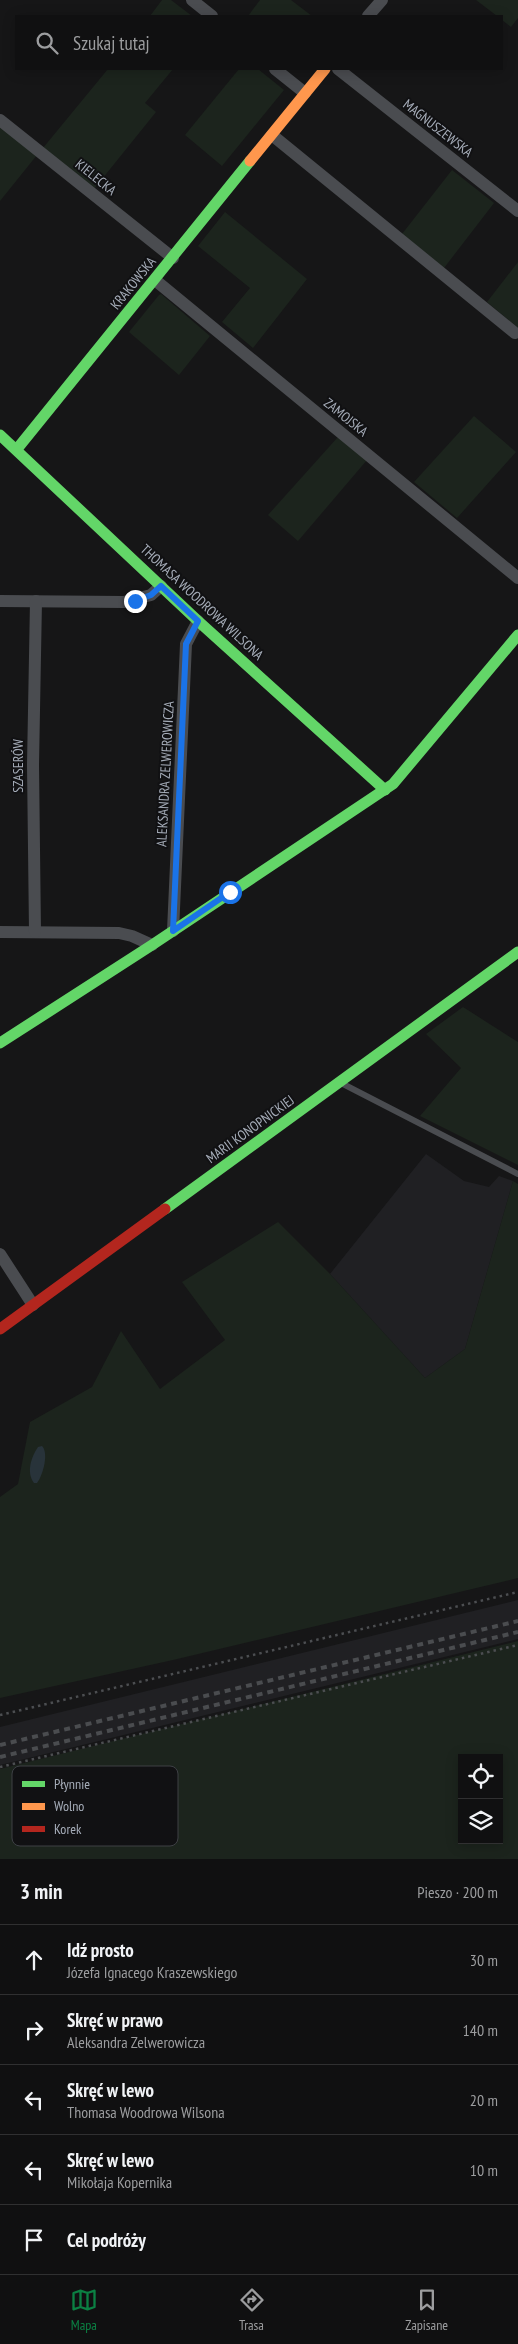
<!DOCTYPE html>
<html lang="pl">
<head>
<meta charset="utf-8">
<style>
	:root { --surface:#101011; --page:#19191a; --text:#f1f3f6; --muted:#9c9d9f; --line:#303031; --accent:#0b8043 }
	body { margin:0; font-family:"PT Sans Narrow",sans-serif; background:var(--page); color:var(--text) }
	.controls { position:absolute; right:15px; bottom:15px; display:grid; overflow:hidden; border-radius:0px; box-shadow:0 2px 12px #0003 }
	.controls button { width:45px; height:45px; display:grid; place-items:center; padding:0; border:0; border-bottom:1px solid var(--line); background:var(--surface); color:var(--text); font:25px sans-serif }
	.stop { position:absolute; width:15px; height:15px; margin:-11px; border:4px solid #1a73e8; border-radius:50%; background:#fff }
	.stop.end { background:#1a73e8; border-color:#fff; box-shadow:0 1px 5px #0008 }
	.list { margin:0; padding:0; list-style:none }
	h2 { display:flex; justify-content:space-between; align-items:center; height:65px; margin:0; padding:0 20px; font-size:21px }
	h2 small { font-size:16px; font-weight:400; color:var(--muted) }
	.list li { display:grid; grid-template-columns:32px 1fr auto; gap:15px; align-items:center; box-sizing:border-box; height:70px; padding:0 20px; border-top:1px solid var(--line) }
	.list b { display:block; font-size:19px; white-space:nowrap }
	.list p { margin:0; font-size:16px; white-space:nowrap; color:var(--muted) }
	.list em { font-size:16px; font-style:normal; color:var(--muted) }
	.icon { flex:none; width:28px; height:28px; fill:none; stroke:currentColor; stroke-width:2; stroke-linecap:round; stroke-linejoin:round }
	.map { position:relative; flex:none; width:518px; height:1859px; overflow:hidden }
	.search { position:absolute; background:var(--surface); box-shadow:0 2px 12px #0003; left:15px; right:15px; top:15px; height:55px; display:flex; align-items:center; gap:12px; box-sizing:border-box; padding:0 18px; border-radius:0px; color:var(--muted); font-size:19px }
	.sheet { height:415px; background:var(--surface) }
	nav { display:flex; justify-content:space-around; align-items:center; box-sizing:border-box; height:70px; border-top:1px solid var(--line); background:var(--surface); font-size:14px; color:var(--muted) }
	nav a { display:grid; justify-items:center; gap:2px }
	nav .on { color:var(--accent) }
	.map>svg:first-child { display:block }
</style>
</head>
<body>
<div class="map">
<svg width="518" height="1859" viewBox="0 0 518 1859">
	<rect width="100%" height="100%" fill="#161617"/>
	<g fill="#202023">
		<path d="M426 1154 464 1181 489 1187 499 1176 513 1181 465 1349 425 1378 330 1274Z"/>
		<path d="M518 1600V1639L0 1765V1727Z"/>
	</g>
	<g fill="#1c241d" fill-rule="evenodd">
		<path d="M162 0H171L192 16H150Z"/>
		<path d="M260 0H291L312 16H248Z"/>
		<path d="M476 0H518V18L511 27 502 20V16H497Z"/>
		<path d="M108 69H173L145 103 156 112 94 189 43 148Z"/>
		<path d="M239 69H258L284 90 222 166 185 135Z"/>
		<path d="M0 125 37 155 0 201Z"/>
		<path d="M452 170 494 203 444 268 402 234Z"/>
		<path d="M225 212 307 279 253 348 222 322 250 288 198 246Z"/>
		<path d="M518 262V328L487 302Z"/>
		<path d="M161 294 210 336 179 375 129 332 159 295Z"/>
		<path d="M474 416 516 452 457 518 414 482Z"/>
		<path d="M338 437 367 460 298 541 268 515Z"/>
		<path d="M463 1007 518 1042V1165L420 1116 461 1068 426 1034Z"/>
		<path d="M513 1181 518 1184V1578L173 1660 0 1698V1497L18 1484 30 1422 92 1387 121 1331 160 1389 225 1340 182 1282 278 1222 330 1274 425 1378 465 1349Z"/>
		<path d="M518 1641V1859H0V1769ZM462 1758H499V1840H462Z"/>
	</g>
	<path fill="#28333a" d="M42 1446C49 1453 43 1475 37 1483H34C26 1473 31 1457 38 1447Z"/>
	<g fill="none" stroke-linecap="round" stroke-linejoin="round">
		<g stroke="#4c4e51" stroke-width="2.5" stroke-dasharray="2.5 4" stroke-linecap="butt">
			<path d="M0 1715 518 1592"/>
			<path d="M0 1767 518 1645"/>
		</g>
		<path stroke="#4a4c50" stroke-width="6" d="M343 1084 518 1174"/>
		<g stroke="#4a4c50" stroke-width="12">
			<path d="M192 0 212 16"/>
			<path d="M368 16 382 0"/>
			<path d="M275 69 305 93"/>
			<path d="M338 69 518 211"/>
			<path d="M0 120 173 258"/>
			<path d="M272 135 515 333"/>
			<path d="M155 280 518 578"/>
			<path d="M0 601 124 602 151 595 161 586"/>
			<path d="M173 931 186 644 198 621"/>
			<path d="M0 932 119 933 132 936 152 945"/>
			<path d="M35 932 33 765 36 601"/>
			<path d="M0 1254 33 1305"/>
		</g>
		<g stroke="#63d668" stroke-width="11">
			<path d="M0 435 198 621 385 790"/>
			<path d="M17 449 250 161"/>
			<path d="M0 1043 152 945 393 784 518 635"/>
			<path d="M165 1209 518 952"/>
		</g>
		<path stroke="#ff974d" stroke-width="11" d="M250 161 325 69"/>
		<path stroke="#b3261e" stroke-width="11" d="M0 1329 165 1209"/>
		<g stroke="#4a4c4f" stroke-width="4" stroke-dasharray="6 5" stroke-linecap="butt">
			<path d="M0 1745 518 1621"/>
			<path d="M0 1757 518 1632"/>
		</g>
	</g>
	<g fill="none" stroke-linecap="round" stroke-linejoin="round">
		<path stroke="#1a73e8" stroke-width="6" d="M135 601 151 595 161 586 198 621 186 644 173 931 230 892"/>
	</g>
	<g text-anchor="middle" stroke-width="4" stroke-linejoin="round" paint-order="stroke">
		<g font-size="14" fill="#a6adb9" stroke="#111113">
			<text transform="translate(438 128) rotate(38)" y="5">MAGNUSZEWSKA</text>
			<text transform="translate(96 177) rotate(39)" y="5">KIELECKA</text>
			<text transform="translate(133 283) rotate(-51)" y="5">KRAKOWSKA</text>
			<text transform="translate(346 417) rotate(39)" y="5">ZAMOJSKA</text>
			<text transform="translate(202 602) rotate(43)" y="5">THOMASA WOODROWA WILSONA</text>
			<text transform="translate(18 766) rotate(-90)" y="5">SZASERÓW</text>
			<text transform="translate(165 774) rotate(-87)" y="5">ALEKSANDRA ZELWEROWICZA</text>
			<text transform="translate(250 1129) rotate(-36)" y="5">MARII KONOPNICKIEJ</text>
		</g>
	</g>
	<rect x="12" y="1766" width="166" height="80" rx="8" fill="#111113" stroke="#3e4045" stroke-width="1"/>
	<rect x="22" y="1781" width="23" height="6" fill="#63d668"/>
	<rect x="22" y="1803" width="23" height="7" fill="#ff974d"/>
	<rect x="22" y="1826" width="23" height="6" fill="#b3261e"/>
	<g font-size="14" fill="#a6adb9">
		<text x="54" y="1789">Płynnie</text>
		<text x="54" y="1811">Wolno</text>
		<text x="54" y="1834">Korek</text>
	</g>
</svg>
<div class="controls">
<button><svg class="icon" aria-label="locate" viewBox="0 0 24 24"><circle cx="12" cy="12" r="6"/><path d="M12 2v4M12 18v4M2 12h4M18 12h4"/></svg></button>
<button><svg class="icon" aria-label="layers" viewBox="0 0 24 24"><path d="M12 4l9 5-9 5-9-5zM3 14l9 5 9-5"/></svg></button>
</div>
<div class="stop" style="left:230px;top:892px"></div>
<div class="stop end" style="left:135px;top:601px"></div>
<div class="search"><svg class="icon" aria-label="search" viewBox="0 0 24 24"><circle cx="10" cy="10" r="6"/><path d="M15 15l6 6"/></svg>Szukaj tutaj</div>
</div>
<section class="sheet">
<h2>3 min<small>Pieszo · 200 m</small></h2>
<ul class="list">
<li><svg class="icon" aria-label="ahead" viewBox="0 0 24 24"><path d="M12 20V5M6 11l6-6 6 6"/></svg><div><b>Idź prosto</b><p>Józefa Ignacego Kraszewskiego</p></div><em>30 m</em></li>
<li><svg class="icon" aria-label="right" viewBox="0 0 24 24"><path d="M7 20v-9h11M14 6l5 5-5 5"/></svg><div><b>Skręć w prawo</b><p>Aleksandra Zelwerowicza</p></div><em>140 m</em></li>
<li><svg class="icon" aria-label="left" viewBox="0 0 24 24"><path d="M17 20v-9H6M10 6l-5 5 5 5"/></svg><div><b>Skręć w lewo</b><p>Thomasa Woodrowa Wilsona</p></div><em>20 m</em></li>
<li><svg class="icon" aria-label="left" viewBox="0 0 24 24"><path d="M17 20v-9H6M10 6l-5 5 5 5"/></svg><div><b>Skręć w lewo</b><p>Mikołaja Kopernika</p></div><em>10 m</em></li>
<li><svg class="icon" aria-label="arrive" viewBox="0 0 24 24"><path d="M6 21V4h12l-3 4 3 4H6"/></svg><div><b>Cel podróży</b></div></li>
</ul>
</section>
<nav>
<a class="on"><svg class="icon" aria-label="map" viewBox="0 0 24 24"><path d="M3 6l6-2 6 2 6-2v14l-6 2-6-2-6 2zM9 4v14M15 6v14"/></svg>Mapa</a>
<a><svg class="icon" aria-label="directions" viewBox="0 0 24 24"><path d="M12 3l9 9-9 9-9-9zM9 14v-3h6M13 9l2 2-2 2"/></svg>Trasa</a>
<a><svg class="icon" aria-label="saved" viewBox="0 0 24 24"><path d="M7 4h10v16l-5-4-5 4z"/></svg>Zapisane</a>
</nav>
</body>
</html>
